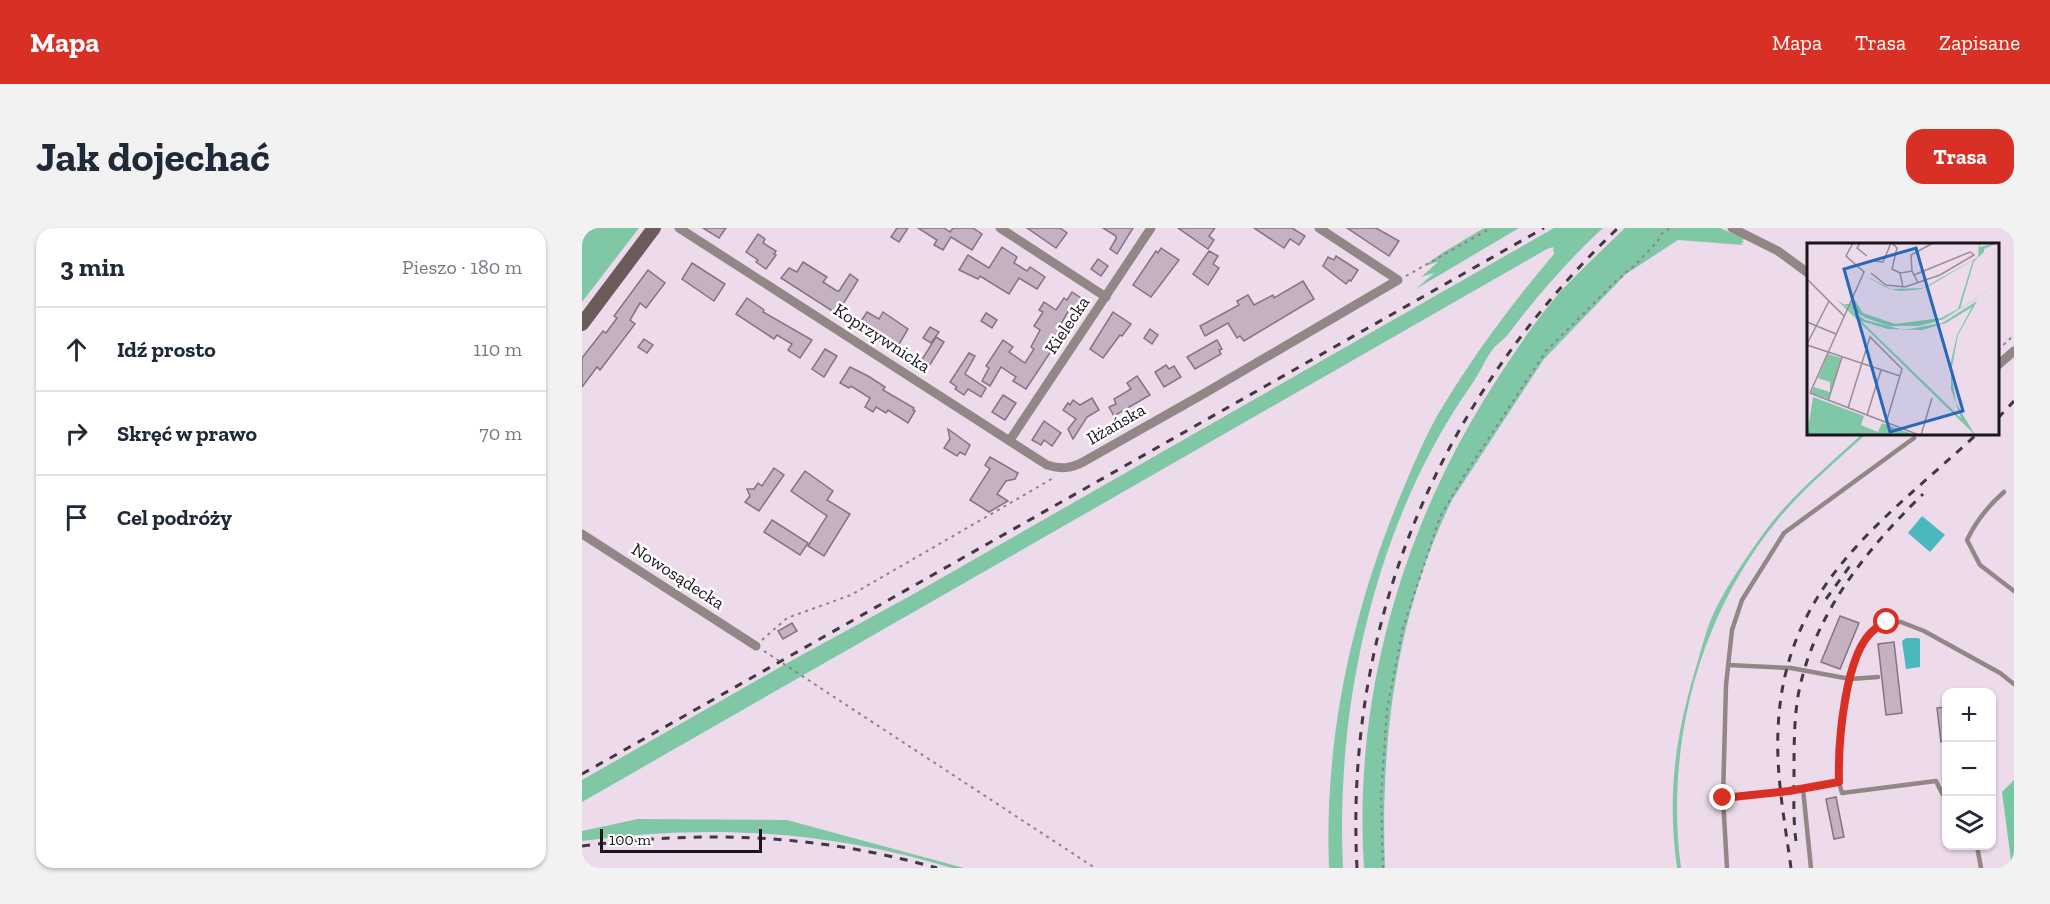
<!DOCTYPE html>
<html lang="pl">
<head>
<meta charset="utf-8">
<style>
	:root { --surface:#fff; --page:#f2f2f3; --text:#1f2937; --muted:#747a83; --line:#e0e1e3; --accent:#d93025 }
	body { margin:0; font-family:"Zilla Slab",serif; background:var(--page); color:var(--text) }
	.controls { position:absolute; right:18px; bottom:18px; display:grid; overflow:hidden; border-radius:12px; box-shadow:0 2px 4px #0004 }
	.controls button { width:54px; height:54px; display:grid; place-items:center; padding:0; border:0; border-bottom:2px solid var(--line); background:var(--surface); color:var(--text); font:30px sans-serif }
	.scale { position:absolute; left:18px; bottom:15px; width:162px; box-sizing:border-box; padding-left:6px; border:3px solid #1b151b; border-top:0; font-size:16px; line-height:21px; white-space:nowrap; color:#1b151b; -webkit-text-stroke:4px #fff; paint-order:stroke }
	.stop { position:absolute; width:18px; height:18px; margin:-14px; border:4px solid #d93025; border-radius:50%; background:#fff }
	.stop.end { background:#d93025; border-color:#fff; box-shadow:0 2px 6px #0008 }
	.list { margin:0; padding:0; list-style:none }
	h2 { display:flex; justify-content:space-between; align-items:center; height:78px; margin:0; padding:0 24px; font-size:26px }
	h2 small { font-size:20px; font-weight:400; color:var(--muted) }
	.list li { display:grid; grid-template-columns:39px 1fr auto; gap:18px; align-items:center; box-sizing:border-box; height:84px; padding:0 24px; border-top:2px solid var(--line) }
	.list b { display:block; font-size:22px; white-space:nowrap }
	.list em { font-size:20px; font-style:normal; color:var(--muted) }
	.icon { flex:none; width:33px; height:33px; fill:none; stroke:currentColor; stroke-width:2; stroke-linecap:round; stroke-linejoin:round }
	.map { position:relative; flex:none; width:1432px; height:640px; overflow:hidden; border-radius:18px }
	header { display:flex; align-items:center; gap:36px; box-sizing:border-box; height:84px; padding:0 30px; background:var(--accent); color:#fff }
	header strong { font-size:28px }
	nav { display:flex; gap:33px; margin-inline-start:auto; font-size:21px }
	.intro { display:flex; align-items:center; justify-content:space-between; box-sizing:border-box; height:144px; padding:0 36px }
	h1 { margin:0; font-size:42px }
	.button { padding:15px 27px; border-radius:18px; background:var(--accent); color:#fff; font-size:21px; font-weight:700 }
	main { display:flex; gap:36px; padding:0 36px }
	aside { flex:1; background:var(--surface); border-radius:18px; box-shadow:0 2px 4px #0004 }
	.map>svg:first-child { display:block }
</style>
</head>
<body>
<header>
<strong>Mapa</strong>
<nav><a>Mapa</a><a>Trasa</a><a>Zapisane</a></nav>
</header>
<div class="intro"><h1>Jak dojechać</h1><a class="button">Trasa</a></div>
<main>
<aside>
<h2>3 min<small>Pieszo · 180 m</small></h2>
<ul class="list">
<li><svg class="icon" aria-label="ahead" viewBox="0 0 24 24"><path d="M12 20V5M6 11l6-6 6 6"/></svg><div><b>Idź prosto</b></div><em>110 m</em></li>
<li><svg class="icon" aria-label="right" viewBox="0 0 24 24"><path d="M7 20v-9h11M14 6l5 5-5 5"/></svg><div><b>Skręć w prawo</b></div><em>70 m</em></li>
<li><svg class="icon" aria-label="arrive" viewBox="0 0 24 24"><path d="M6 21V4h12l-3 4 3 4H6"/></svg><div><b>Cel podróży</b></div></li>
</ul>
</aside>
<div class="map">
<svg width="1432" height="640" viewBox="0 0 1432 640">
	<rect width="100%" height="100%" fill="#eddbec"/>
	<g fill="#7fc7a5">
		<path d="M0 0H57L0 74Z"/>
		<path d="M902 0H937L834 61 852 45 839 49 856 34 842 38 860 25Z"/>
		<path d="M972 0H1021C986 32 956 67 927 105 923 111 916 115 911 121 903 131 898 145 890 156 794 292 753 475 761 640H747C742 513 769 388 817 271 829 243 840 215 855 188 890 129 928 78 972 26L971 19 965 21 0 574V552L207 434 328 368Z"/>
		<path d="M1043 0H1138L1163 11 1160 12 1162 14 1159 15 1161 17 1096 12 1044 46 962 131 870 272C814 386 798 514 803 640H782C771 469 820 299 912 156 932 125 953 93 978 64 999 42 1021 21 1043 0Z"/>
		<path d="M1280 206H1284C1258 230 1229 254 1205 281 1120 377 1082 513 1099 640H1095C1085 566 1093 510 1114 439 1119 423 1123 406 1129 391 1141 363 1163 331 1181 306 1208 268 1246 238 1280 206Z"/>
		<path d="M56 591 205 592 382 640H370C244 602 130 596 0 613V603Z"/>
	</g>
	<path fill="#74c7a0" d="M1432 552V640H1430L1420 564Z"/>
	<g fill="#4bb8bd">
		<path d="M1340 288 1363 307 1348 324 1326 305Z"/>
		<path d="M1324 410H1336L1338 411V439L1324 441 1320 413Z"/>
	</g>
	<g fill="#c4b2c3" stroke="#837383" stroke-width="1.5">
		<path d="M121 0H144L137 10Z"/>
		<path d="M315 0H326L317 14 309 9Z"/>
		<path d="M336 0H362L368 4 371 0H391L400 6 390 22 369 9 361 22 352 17 355 12Z"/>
		<path d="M445 0H478L485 5 474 20Z"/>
		<path d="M521 0H551L535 26 528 21 534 11V8Z"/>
		<path d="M596 0H633L627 8 632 12 626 21Z"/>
		<path d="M672 0H710L723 8 717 17 708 11 702 20Z"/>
		<path d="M765 0H794L817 13 807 28Z"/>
		<path d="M176 6 183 11 181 15 194 23 192 26 194 27 184 41 174 34 176 32 164 24Z"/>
		<path d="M420 19 435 29 432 35 445 43 448 39 463 49 455 61 437 50 427 66 398 48 396 51 377 42 386 27 407 40Z"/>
		<path d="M579 20 597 32 569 69 551 57 574 23 576 25Z"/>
		<path d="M627 23 636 28 631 36 637 40 626 57 611 46Z"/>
		<path d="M754 28 776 42 769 53 767 52 764 56 741 38 746 29 752 32Z"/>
		<path d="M516 31 526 38 519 48 509 41Z"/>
		<path d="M221 34 245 49 241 54 255 63H257L268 46 276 52 255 86 199 50 207 40 215 44Z"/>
		<path d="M110 35 143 56 132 73 100 51Z"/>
		<path d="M66 42 83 55 64 80 58 75 48 92 53 96 18 142 15 139 0 159V130L21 103 24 105 35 90 32 88Z"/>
		<path d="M721 53 732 71 662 113 658 108 655 110 646 95 623 108 618 98 657 77 655 73 666 67 672 77 691 67 692 70Z"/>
		<path d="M490 64 499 70 496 74 500 76 493 87 487 82 476 101 481 105 444 161 431 153 434 149 419 139 408 158 400 153 407 140 404 138 421 112 431 119 427 124 443 135 452 121 449 119 458 102 452 98 461 84 457 82 462 74 474 82 482 70 485 72Z"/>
		<path d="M165 70 182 82 181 84 230 112 218 130 206 122 210 116 195 107 192 111 154 86Z"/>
		<path d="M285 84 297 91 301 84 326 101 313 123 275 99Z"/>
		<path d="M531 84 549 96 540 108 538 107 521 130 508 121Z"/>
		<path d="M404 85 415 92 410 100 399 93Z"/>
		<path d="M348 99 357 104 349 115 341 110Z"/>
		<path d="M568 101 576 107 570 116 562 110Z"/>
		<path d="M354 109 362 114 344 143 336 138Z"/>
		<path d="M62 111 71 117 65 125 56 119Z"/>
		<path d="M635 112 640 121 637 122 639 126 613 141 605 129Z"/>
		<path d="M243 121 255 128 242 149 230 141Z"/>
		<path d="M387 125 393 128 383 146 404 160 399 169 386 161 382 167 373 161 375 159 368 154Z"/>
		<path d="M584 137 587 141 592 138 599 149 582 159 573 144Z"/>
		<path d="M268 139 286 148 303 159 301 162 332 180 331 182 333 183 326 195 306 182 304 185 294 179 291 184 283 179 288 170 269 158 267 160 258 155Z"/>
		<path d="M555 148 568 167 532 188 527 179 534 176 532 171 549 161 545 155Z"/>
		<path d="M421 167 434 175 423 192 410 184Z"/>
		<path d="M510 170 517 182 505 189 491 211 486 201 494 191 481 182 486 175 488 177 491 172 498 177Z"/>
		<path d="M462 193 479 205 470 218 462 212 459 217 450 212Z"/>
		<path d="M366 201 388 217 383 227 378 224 375 228 362 220 368 211Z"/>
		<path d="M408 229 436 245 433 251 424 253 415 266 426 273 407 284 388 272 408 241 403 237Z"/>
		<path d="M192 240 202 247 177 283 163 274 168 268 165 261H172L176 255 180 258Z"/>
		<path d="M223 243 251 263 245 272 268 286 242 328 226 318 245 288 209 263Z"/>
		<path d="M190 292 226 315 218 327 182 304Z"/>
		<path d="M1258 388 1277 395 1258 441 1239 434Z"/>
		<path d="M210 395 215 403 201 411 196 403Z"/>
		<path d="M1312 414 1320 485 1304 487 1296 416Z"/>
		<path d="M1365 479V513L1359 514 1355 480Z"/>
		<path d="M1254 569 1262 609 1252 611 1244 571Z"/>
	</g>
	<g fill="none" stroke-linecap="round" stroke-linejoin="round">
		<g stroke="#8d818d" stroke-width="2" stroke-dasharray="3 4.5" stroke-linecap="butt">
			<path d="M824 48 909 0"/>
			<path d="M1416 122 1432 107"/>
			<path d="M180 412 205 390 269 367 473 249"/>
			<path d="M182 423 513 640"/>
			<path d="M801 640 799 569 805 482 821 400 858 289 880 251 964 123 1033 54 1054 36 1076 13 1079 6 1088 0"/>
		</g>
		<g stroke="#928786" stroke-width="4.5">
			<path d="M1422 264C1406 278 1394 293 1385 312L1398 337 1432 363"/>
			<path d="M1296 449 1268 451 1278 421 1292 401 1305 394H1319L1342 403 1418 445 1432 456"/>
			<path d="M1257 554 1260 565 1354 553 1360 565 1364 570"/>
			<path d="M1221 561 1229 640"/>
			<path d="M1141 570 1207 563 1257 554 1256 520 1268 451 1209 440 1146 437"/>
			<path d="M1395 618 1399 640"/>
			<path d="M1145 640 1141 570 1144 457 1150 402 1160 372 1202 305 1332 210"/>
		</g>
		<g stroke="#928786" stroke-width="9">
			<path d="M97 0 465 237C479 241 488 241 501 234L623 165 816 52 737 0"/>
			<path d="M418 0 524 69"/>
			<path d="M1150 0 1196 23 1226 45"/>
			<path d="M1416 137 1432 123"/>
			<path d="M428 212 569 0"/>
			<path d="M0 306 174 418"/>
		</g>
		<path stroke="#6b5c5b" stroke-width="14" d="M0 96 72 0"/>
		<g stroke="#413941" stroke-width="3" stroke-dasharray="8 8" stroke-linecap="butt">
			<path d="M1416 190 1432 173"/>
			<path d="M1244 371 1270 335"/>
			<path d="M0 546 962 0"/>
			<path d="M1214 613C1211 591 1212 568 1212 545 1212 519 1212 493 1216 468 1231 387 1284 322 1341 266"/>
			<path d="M0 618C126 602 233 606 355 640"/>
			<path d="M775 640C762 393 858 170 1036 0"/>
			<path d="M1209 640C1203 595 1194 549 1196 503 1201 358 1299 295 1395 206"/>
		</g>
	</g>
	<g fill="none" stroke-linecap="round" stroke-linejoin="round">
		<path stroke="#d93025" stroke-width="8" d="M1141 570 1207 563 1257 554C1256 518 1262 424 1293 401 1296 398 1301 396 1305 394"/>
	</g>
	<g text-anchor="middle" stroke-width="5" stroke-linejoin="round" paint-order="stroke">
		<g font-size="18" fill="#1b151b" stroke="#fff">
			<text transform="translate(485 97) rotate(-56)" y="6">Kielecka</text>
			<text transform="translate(300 110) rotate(33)" y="6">Koprzywnicka</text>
			<text transform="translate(534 196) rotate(-30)" y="6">Iłżańska</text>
			<text transform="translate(96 348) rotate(33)" y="6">Nowosądecka</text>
		</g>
	</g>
	<g transform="translate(1225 15)">
		<rect width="192" height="192" fill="#eddbec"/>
		<path d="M172 0 173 4 190 0 177 6V9L167 18 153 66 192 40 137 76 112 83H82L59 75 46 68 37 61H44L46 56 44 66 47 56 56 70 88 81 134 75 151 66 166 17 124 42 114 46 107 47 92 48 83 46 76 43 57 32 84 46 116 45 171 14ZM29 56 58 77 97 87 135 80 170 58 151 92 144 129 149 160 168 192ZM165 64 150 92 144 118V146L154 175 54 78 81 86 115 87 139 80ZM21 111 34 115 22 156 4 150 7 144 23 149V139L11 135 8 142ZM6 154 57 173 54 182 71 189 75 180 108 192H0Z" fill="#7fc7a5" fill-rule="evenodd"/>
		<path fill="none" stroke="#998c98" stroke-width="1.5" d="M53 0 50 5 60 13M85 0 90 5 85 26 93 30M67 18 76 19 84 0M105 28 104 12 126 0M64 30 79 42 98 44 133 32 167 12 163 9 107 32M0 36 37 73M96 44 93 30 105 28 111 40M0 79 29 91M0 101 22 58M0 102 93 133M3 150 57 29 39 13 46 0M3 150 112 192M21 158 35 114M41 165 63 94 95 126 79 180M60 172 74 127M114 192 125 155"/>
		<path fill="#2768ba" fill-opacity="0.15" stroke="#2768ba" stroke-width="3" d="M109 5 156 168 83 189 37 26Z"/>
		<rect width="192" height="192" fill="none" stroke="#1b151b" stroke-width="3"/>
	</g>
</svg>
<div class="controls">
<button>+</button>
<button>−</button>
<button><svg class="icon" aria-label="layers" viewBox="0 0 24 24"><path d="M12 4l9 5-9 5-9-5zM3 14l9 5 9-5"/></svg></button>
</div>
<div class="scale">100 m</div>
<div class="stop" style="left:1305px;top:394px"></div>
<div class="stop end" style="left:1141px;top:570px"></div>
</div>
</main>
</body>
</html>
